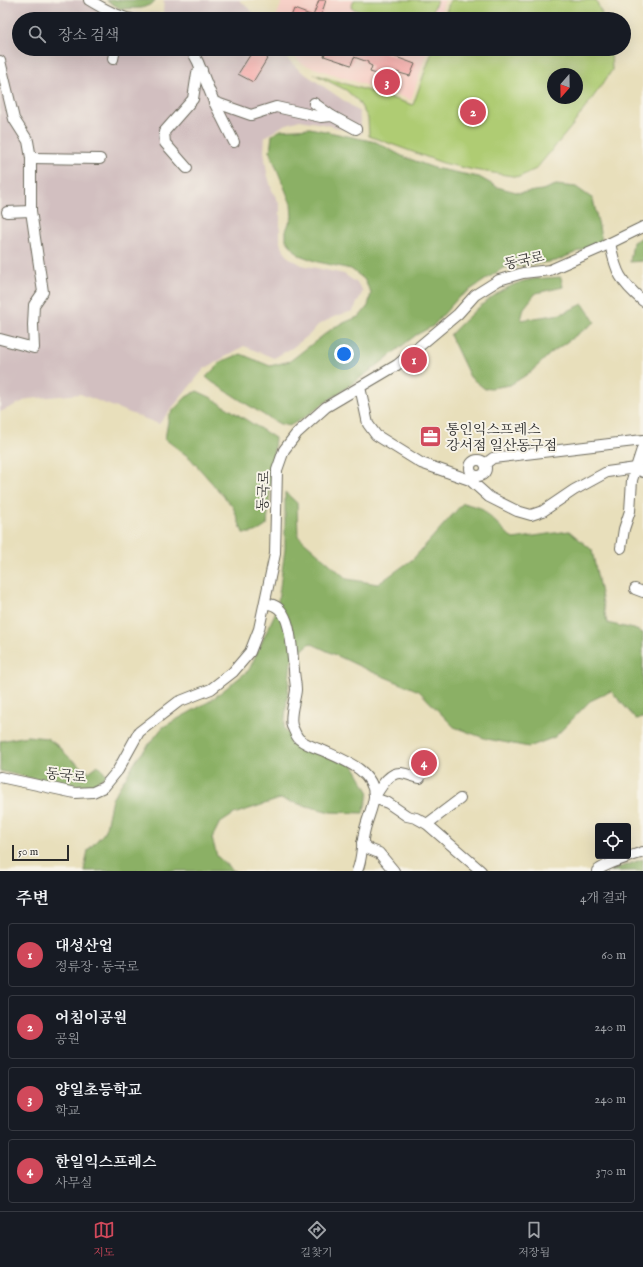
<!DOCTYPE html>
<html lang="ko">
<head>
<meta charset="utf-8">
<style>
	:root { --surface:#171b24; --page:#20242c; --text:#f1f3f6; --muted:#9ea1a6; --line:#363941; --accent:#d1495b }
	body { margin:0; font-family:"IM FELL English","Noto Serif KR",serif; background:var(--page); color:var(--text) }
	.controls { position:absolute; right:12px; bottom:12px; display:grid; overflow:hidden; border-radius:4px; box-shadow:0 4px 16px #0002 }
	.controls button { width:36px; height:36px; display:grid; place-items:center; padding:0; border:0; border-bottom:1px solid var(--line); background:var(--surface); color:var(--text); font:20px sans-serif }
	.compass { position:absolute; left:547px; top:68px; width:36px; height:36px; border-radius:50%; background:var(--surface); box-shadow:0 4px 16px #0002; rotate:200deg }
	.scale { position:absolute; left:12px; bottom:10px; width:57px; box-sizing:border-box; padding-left:4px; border:2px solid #2b2b2b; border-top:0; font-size:11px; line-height:14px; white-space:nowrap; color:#2b2b2b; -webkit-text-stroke:3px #f7f3e8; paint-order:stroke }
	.you { position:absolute; left:344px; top:354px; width:14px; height:14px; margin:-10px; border:3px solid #fff; border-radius:50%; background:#1a73e8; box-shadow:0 0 0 6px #1a73e833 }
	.badge { display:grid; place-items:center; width:26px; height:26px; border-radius:50%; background:var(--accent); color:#fff; font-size:13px; font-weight:700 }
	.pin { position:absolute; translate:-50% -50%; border:2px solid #fff; box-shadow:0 1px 4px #0006 }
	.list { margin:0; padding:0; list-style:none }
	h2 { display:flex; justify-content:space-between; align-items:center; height:52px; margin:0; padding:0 16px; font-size:17px }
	h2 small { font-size:13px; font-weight:400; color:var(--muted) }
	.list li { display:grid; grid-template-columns:26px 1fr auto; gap:12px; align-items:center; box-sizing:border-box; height:64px; margin:0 8px 8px; padding:0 8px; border:1px solid var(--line); border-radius:4px }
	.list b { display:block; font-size:15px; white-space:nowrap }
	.list p { margin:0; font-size:13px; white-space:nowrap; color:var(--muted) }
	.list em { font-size:13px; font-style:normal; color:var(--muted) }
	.icon { flex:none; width:22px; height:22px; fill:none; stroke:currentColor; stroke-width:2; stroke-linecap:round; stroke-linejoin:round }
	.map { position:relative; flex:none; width:643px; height:871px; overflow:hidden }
	.search { position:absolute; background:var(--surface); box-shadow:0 4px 16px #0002; left:12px; right:12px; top:12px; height:44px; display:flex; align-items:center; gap:10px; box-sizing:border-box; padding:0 14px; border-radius:22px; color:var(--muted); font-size:15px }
	.sheet { height:340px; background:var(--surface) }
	nav { display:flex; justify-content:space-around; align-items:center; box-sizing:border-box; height:56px; border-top:1px solid var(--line); background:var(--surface); font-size:11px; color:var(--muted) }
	nav a { display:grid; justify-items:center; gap:2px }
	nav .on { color:var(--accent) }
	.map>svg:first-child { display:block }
</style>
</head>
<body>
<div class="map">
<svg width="643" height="871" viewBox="0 0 643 871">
	<rect width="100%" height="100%" fill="#f7f3e8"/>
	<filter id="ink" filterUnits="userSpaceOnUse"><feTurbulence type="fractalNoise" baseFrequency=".025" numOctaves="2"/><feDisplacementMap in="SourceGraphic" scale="8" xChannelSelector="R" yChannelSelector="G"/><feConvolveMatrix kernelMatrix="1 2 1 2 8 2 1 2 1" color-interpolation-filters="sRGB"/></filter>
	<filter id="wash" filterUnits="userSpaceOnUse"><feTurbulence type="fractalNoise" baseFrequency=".012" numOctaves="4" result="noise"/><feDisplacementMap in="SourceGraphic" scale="16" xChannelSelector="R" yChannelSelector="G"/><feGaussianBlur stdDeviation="0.9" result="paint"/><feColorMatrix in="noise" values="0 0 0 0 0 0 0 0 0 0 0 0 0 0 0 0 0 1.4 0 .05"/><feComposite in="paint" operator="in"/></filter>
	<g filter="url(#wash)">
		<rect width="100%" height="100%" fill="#e8dfbb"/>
		<g fill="#f7d1c8">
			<path d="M283 0H445L438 19H275Z"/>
			<path d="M288 49H428L411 100 302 64Z"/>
		</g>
		<path fill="#d2bfc0" d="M0 0H99L120 12 163 13 164 0H239L255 14 257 19H19V49H277L298 69 349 104 359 112 362 134 323 124 300 120 284 125 265 137 264 151 267 173 272 190 280 205V243L288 257 302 265 344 274 357 283 363 291 353 311 336 316 318 325 309 335 292 348 274 358 244 346 204 369 159 424 80 394 28 399 0 412Z"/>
		<g fill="#afcc73" stroke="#6d7c4f" fill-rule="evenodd">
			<path d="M354 0H437L430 19H380L351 8Z"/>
			<path d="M450 0H596L604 19H444Z"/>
			<path d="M433 49H611L612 70 604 82 572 126 536 169 519 177 474 170 443 163 369 136 368 118 358 101 346 90 314 74 413 105ZM553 74H577V98H553Z"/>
		</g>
		<g fill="#8bb065" stroke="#5b6e48">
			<path d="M106 0H155L154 3 142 8 121 9Z"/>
			<path d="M310 128 376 142 402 156 434 168 479 177 497 187 520 193 542 190 556 185 576 187 593 199 602 241 556 261 503 268 458 298 433 326 416 335 374 368 302 419 289 426 280 424 267 417 212 382 206 377 222 361 241 354 270 366 290 361 334 327 360 316 368 306 371 293 364 279 351 269 318 262 299 255 286 240V230L292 217 291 204 270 152 272 135 281 130Z"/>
			<path d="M643 237V261L630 262 633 242Z"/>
			<path d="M561 277 563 287 536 293 524 308 521 320 561 314 583 304 595 322 551 353 531 372 510 385 485 389 470 377 450 335C470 314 496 289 524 281 535 278 549 278 561 277Z"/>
			<path d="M197 391 210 397 275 438 267 525C259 531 254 534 243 533L233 507 190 458 165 439 169 415 186 397Z"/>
			<path d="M285 492 297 503 298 536 347 579 378 584 413 559 463 503 481 508 513 539 569 531 592 550 607 623 634 629 643 633V718L636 719 611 691 590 701 555 737 529 747 487 739 454 727 419 691 370 671 310 643 291 661 284 728 304 749 353 765 369 793 363 813 330 812 280 799 234 814 219 824 212 838 217 856 232 870 235 871H84L88 850 103 834 106 827 112 799 137 759 163 727 210 701 249 670 277 609 285 549Z"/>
			<path d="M27 736 47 738 58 746 71 759 89 772 98 765 107 775 90 787 57 784 0 771V741Z"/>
			<path d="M643 859V871H610Z"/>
		</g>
		<g id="blocks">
			<g fill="#f5acaa">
				<path d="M319 0H326L320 19H290L294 9 313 16Z"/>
				<path d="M254 49H273L253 82 238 74Z"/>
				<path d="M327 49H374L415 64 410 76 396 72 393 79 370 72 372 66 368 64V62L354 57 351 65 324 56Z"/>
			</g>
		</g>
	</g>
	<g filter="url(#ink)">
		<use href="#blocks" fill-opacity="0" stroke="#6d6a5d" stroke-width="1"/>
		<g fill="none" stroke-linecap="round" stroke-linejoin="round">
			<defs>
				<g id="minor">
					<path d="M89 0C102 8 116 16 131 19"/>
					<path d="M191 49 198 62 214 102 251 115 276 107 321 117 332 116 356 129"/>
					<path d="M113 59 115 49"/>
					<path d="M0 61 14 119 28 141 31 158V211L43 292 34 305 33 325 34 348 0 339"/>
					<path d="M214 102 234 142"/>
					<path d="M314 103 332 116"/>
					<path d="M31 158 100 159"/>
					<path d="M187 168 165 143 164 132 193 99 197 73 202 70"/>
					<path d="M7 212 31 211"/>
					<path d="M610 243C616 273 620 281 643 301"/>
					<path d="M360 387 368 424 376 435 421 463 470 480 489 497 517 511 531 515 543 511 574 490 607 472 636 468 643 472"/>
					<circle cx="478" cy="468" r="8"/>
					<path d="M485 464 493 458 643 440"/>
					<path d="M621 548 624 529 630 511 632 480 643 446"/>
					<path d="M635 589 643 592"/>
					<path d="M265 604C293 602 291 650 294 669 294 676 296 683 296 690 295 701 289 714 292 726 294 730 296 736 299 739 306 745 316 748 324 751 344 760 375 771 374 797 373 807 367 820 365 829 361 843 363 858 357 871"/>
					<path d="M0 777 75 793 93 792 104 787 118 770 139 732 178 702 211 689 233 672 250 652 259 629 275 554 277 470 284 450 297 433 326 407 397 365 458 314 475 295 499 280 523 273 550 270 598 249 643 227"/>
					<path d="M420 778C414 777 408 774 401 773 388 772 380 789 374 798L388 803 407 816 416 818 427 824 481 871"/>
					<path d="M427 824 460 799"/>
					<path d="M362 843 369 849 379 853 394 871"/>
					<path d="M597 871C604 864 632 856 643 852"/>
				</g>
			</defs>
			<use href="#minor" stroke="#6d6a5d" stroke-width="12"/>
			<use href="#minor" stroke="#fff" stroke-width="10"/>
		</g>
	</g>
	<defs>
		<symbol id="office-square" viewBox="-11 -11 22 22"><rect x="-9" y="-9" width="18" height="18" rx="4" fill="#d1495b" stroke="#f7f3e8"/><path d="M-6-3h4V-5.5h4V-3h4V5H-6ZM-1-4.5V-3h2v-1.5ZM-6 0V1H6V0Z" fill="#fff"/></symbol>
	</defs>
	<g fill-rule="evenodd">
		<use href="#office-square" x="418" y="424" width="25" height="25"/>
	</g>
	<g text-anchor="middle" stroke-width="4" stroke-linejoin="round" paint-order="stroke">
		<g font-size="14" fill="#2b2b2b" stroke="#f7f3e8">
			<text transform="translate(524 260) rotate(-12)" y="5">동국로</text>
			<text transform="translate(263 491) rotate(-87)" y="5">동국로</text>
			<text transform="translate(66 775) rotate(6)" y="5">동국로</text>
		</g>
		<g font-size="14" fill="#2b2b2b" stroke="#f7f3e8" text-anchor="start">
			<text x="446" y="434">통인익스프레스<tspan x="446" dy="16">강서점 일산동구점</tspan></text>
		</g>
	</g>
</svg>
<div class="controls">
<button><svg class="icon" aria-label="locate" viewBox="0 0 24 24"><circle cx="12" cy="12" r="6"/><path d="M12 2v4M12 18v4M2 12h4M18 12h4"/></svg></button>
</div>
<svg class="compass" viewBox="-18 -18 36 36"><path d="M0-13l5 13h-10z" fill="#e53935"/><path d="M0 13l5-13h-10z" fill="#9ea1a6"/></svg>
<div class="scale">50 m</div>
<div class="you"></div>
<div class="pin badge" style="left:414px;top:360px">1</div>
<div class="pin badge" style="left:473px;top:112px">2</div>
<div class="pin badge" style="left:387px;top:82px">3</div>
<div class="pin badge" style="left:424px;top:763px">4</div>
<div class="search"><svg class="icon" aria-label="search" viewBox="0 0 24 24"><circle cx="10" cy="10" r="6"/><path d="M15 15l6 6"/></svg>장소 검색</div>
</div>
<section class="sheet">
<h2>주변<small>4개 결과</small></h2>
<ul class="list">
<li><span class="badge">1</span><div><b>대성산업</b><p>정류장 · 동국로</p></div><em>60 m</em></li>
<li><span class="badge">2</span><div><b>어침이공원</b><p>공원</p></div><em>240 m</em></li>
<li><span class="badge">3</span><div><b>양일초등학교</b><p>학교</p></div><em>240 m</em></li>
<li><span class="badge">4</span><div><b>한일익스프레스</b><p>사무실</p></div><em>370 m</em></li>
</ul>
</section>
<nav>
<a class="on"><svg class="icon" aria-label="map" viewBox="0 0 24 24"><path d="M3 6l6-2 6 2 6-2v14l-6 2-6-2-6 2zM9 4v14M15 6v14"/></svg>지도</a>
<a><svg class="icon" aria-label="directions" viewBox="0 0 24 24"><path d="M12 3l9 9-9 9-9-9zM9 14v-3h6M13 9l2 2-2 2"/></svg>길찾기</a>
<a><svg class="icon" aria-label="saved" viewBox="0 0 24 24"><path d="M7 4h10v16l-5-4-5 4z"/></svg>저장됨</a>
</nav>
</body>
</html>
